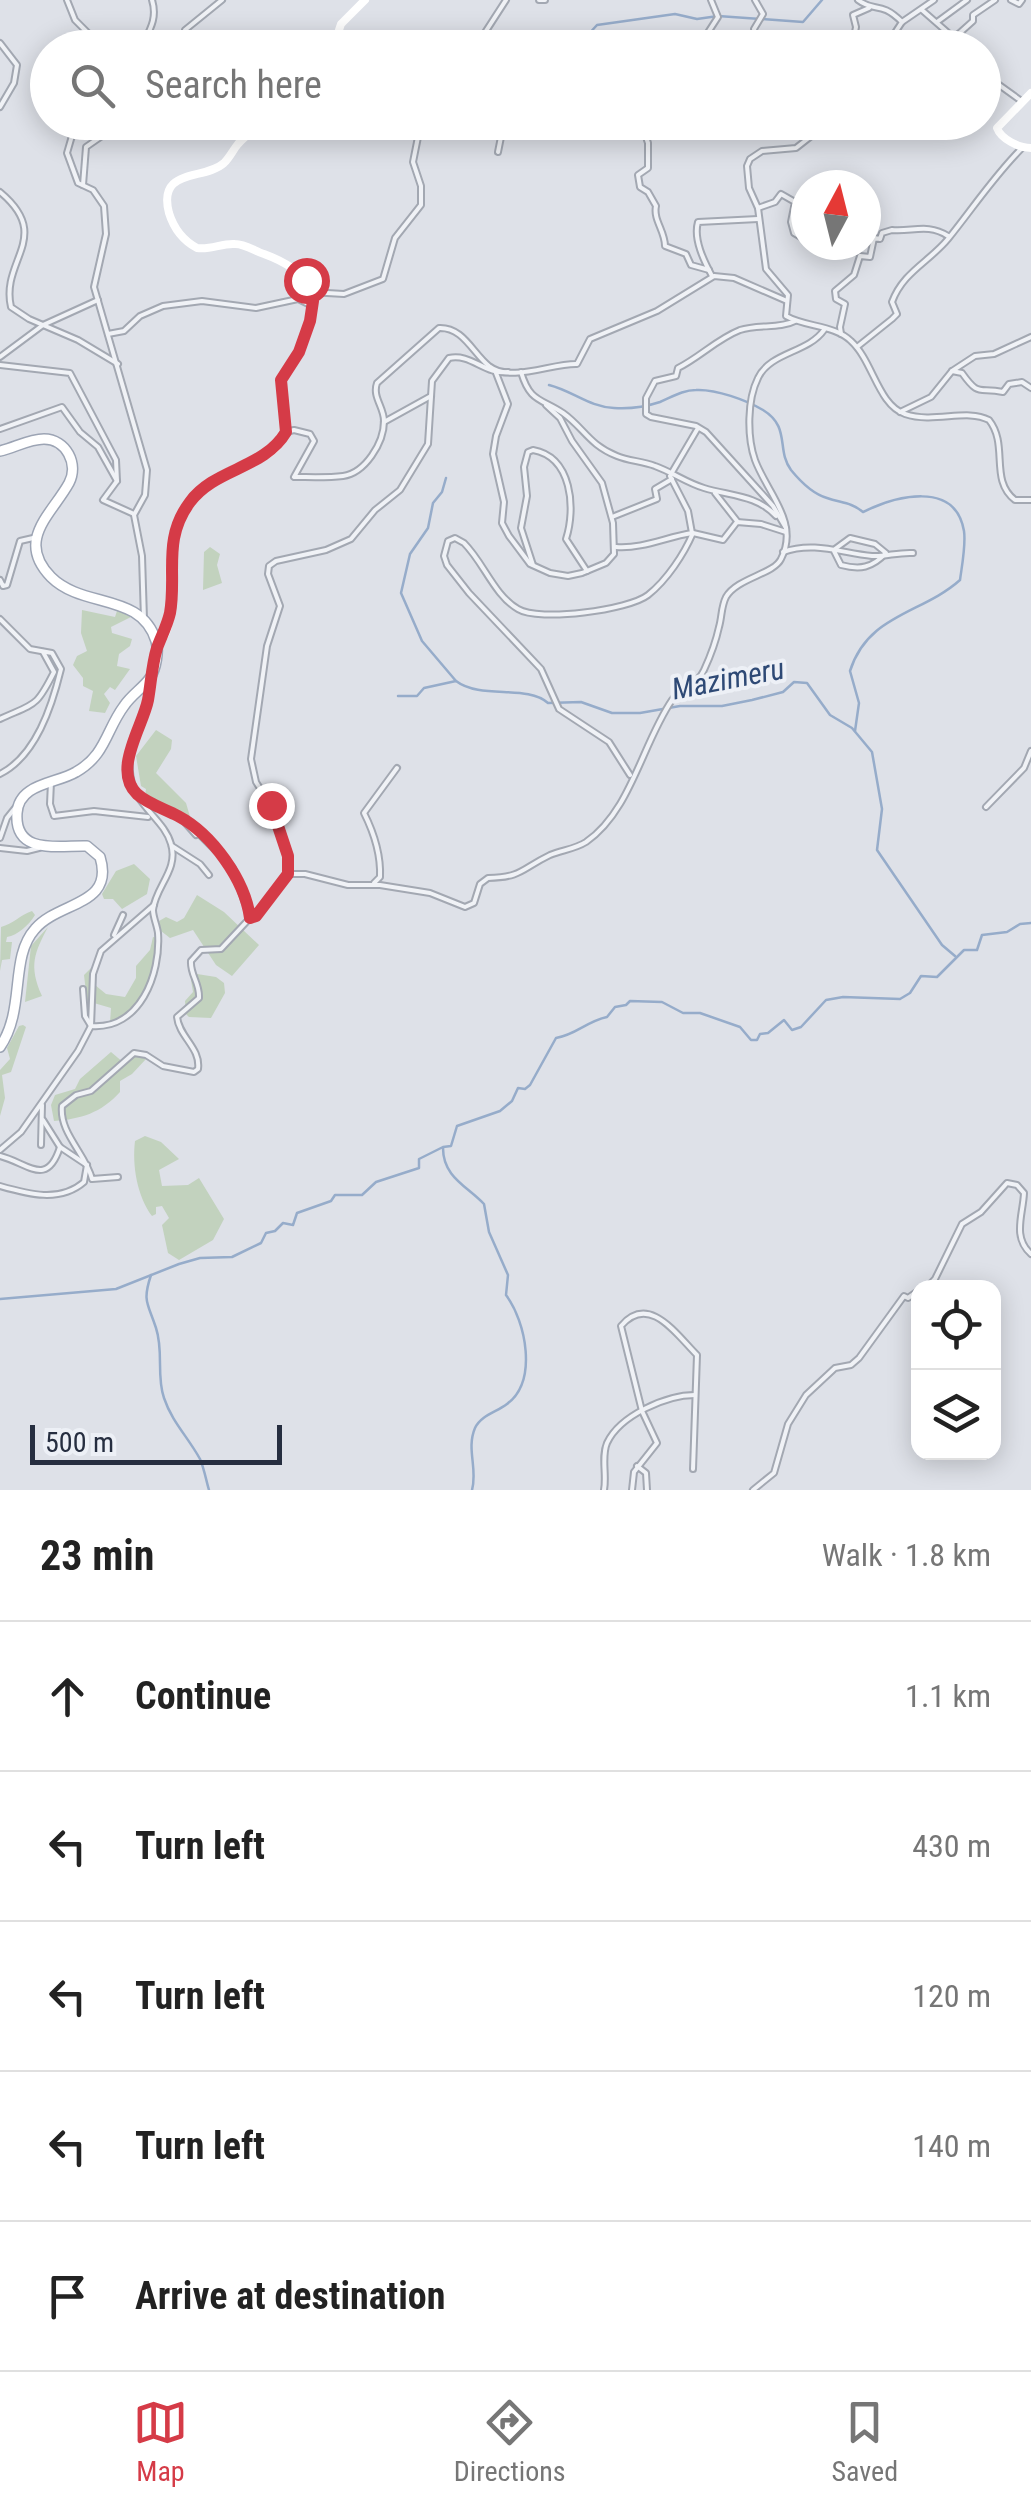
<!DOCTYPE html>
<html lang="en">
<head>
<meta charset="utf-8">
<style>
	:root { --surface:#fff; --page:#f2f2f2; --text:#222; --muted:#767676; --line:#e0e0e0; --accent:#d53b47 }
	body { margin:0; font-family:"Roboto Condensed",sans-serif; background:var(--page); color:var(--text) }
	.controls { position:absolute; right:30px; bottom:30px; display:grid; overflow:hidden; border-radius:20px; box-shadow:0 5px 25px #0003 }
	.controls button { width:90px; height:90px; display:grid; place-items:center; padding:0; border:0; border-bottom:2px solid var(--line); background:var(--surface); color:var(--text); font:50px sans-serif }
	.compass { position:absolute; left:791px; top:170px; width:90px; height:90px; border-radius:50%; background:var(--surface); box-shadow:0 5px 25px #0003; rotate:7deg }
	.scale { position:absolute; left:30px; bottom:25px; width:252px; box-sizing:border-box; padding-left:10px; border:5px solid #262e40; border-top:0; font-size:28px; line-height:35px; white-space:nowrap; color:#262e40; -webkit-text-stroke:8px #edf0f6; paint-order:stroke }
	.stop { position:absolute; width:30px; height:30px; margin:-22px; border:8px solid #d53b47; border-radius:50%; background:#fff }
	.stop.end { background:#d53b47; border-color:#fff; box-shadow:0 2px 10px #0008 }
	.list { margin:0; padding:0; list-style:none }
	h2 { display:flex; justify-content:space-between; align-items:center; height:130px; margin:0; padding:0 40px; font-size:42px }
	h2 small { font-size:32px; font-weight:400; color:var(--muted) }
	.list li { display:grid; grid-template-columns:65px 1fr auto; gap:30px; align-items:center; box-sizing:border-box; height:150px; padding:0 40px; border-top:2px solid var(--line) }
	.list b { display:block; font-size:38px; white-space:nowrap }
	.list em { font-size:32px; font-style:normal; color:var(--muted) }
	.icon { flex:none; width:55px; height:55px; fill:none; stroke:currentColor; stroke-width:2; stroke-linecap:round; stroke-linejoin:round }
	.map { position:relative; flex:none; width:1031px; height:1490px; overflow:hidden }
	.search { position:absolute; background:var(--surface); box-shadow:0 5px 25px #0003; left:30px; right:30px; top:30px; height:110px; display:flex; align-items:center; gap:25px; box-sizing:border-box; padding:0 35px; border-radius:55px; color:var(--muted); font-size:38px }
	.sheet { height:880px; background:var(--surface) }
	nav { display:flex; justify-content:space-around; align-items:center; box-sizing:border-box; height:140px; border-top:2px solid var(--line); background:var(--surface); font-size:28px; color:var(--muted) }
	nav a { display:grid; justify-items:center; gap:5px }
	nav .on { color:var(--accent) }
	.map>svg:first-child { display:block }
</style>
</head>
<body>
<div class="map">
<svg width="1031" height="1490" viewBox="0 0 1031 1490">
	<rect width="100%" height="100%" fill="#dee1e8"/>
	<g fill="#c2d2be">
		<path d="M210 547 220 554 217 565 222 583 203 590 204 552Z"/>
		<path d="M82 610 115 617 117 611 135 615 111 627 112 633 132 639 130 646 119 654 117 666 130 669 115 690 110 687 104 694 110 703 105 713 89 711 93 691 83 686V678L73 665 77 656 87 651 81 633Z"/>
		<path d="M156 730 172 740 171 749 156 773 186 803 191 820 145 795 146 789 141 786 136 756Z"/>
		<path d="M134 864 150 879 147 894 122 909 113 899H104L102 894 116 871Z"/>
		<path d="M197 895 224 912 259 945 232 976 216 965 193 930 170 938 161 931 159 921 166 917 177 922 184 918Z"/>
		<path d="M32 911 35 915C29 925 18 935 7 937L6 942H12L10 959 2 960 0 971 1 927C13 924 20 915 32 911Z"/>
		<path d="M48 927C35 952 28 965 42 996L25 1002 31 946Z"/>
		<path d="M153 937 157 938C152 971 147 1011 110 1023L111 1008 87 1001 84 975 99 960 95 985 106 994 125 997 136 978V966L150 950Z"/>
		<path d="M197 974 216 977 224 983 225 993 211 1018 189 1017 186 1014 185 1001 193 992 191 980Z"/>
		<path d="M23 1025 26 1027 11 1072 2 1075 5 1098 0 1116V1070L10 1059 7 1048 19 1026Z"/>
		<path d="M111 1052 124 1063 135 1055 146 1059 132 1074 120 1081V1092C101 1113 81 1119 54 1121L51 1105 55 1095 75 1089 80 1079Z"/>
		<path d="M145 1136 161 1142 179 1159 159 1170 162 1186 188 1185 199 1178 224 1219 213 1240 179 1260 168 1253 162 1225 169 1218 162 1206 156 1207V1214L152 1216C137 1196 132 1165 135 1141Z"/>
	</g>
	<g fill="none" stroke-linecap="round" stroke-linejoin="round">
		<g stroke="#96acca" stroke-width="2.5">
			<path d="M576 48 597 25 675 14 697 19 718 16 803 22 822 0"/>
			<path d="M549 385C573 391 589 407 614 408 629 409 645 407 660 402 672 397 683 390 696 390 716 389 746 400 763 410 791 427 776 450 791 470 800 481 813 494 827 498 841 503 851 502 863 512 894 497 955 479 964 531 966 545 962 565 960 580 922 614 868 614 850 671L859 703 855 731"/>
			<path d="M446 478 442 492 433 503 428 528 410 554 401 593 422 641 456 681"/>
			<path d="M398 696H417L424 688 456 681C481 700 527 684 548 703L581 702 612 713H640L680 706H722L752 700 783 692 794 682 807 683 830 715 852 728 872 752 882 809 877 850 942 945 955 956"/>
			<path d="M443 1148C443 1177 467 1186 484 1204L489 1232 508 1275 506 1295C526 1322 538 1381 507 1404 497 1412 481 1415 475 1428 466 1449 478 1469 472 1490"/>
			<path d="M151 1275C142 1302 148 1303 156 1328 164 1352 156 1375 164 1398 172 1422 188 1437 200 1459 204 1468 206 1480 209 1490"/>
			<path d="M0 1299 116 1289 179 1264 200 1258 232 1257 261 1243 266 1233 275 1231 283 1223 293 1225 297 1213 331 1201 335 1195H362L376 1182 419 1168V1159L443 1147 451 1146 457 1126 500 1111 512 1101 518 1088 525 1089 530 1085 556 1038C576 1035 587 1021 607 1017L615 1007 626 1005 630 1001 662 1002 683 1013H700L740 1027 751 1040H757L760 1034 768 1033 784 1020 792 1030 801 1027 826 1000 843 997 900 999 910 993 921 976 937 977 964 950H977L982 935 1007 932 1020 924 1031 923"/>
		</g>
		<defs>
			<g id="street">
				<path d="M67 0 75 20 90 35V48"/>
				<path d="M539 0H545"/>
				<path d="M755 0 763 14 754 29 757 48"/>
				<path d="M858 0C875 13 880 0 902 22L885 48"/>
				<path d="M1011 0 1019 4 1022 0"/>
				<path d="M922 10 954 38 959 48"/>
				<path d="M902 22 934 0"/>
				<path d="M937 22 967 0"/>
				<path d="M954 38 973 21V15L995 0"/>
				<path d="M0 43 17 65 14 83 0 107"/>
				<path d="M141 48C149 31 158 19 152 0"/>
				<path d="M182 48 185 30 222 0"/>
				<path d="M475 48 506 0"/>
				<path d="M635 48 668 40 687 48"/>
				<path d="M698 48 718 17 711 0"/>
				<path d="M852 48 856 27 853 15 869 8"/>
				<path d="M984 74 1020 100"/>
				<path d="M76 122 67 153 78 183 93 190 104 206 106 234 94 287 147 470 145 495 134 515 142 556 144 619"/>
				<path d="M641 122 648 143V168L638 175 640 187 648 192 656 206C653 220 665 231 665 246L686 254 691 265 709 270"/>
				<path d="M819 122 810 137 796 148 762 151 750 159 747 166 749 188 758 208 766 269 788 295 786 316C805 327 835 325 851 341 873 361 878 405 905 414 935 424 966 408 989 420 1009 445 989 480 1015 500H1031"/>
				<path d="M498 152 504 122"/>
				<path d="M83 185 86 147 122 122"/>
				<path d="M0 192C54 237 0 260 11 307L29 319 78 340 118 364"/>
				<path d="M758 208 775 202 781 194 795 202 791 222 794 233 806 240"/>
				<path d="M712 276C704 261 693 239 698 222L758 219"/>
				<path d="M310 292 344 294 383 279 395 238 421 205V186L413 162 421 122"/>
				<path d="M108 334 124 331 140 316 163 306 202 301 256 308 298 299 308 304 309 301"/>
				<path d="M841 334 840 327 845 304 836 299 835 291 854 275 860 256 870 257 874 238 880 239 882 233 892 230C912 232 928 223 948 236"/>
				<path d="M857 347 892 319 897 314 892 302C903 272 929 262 948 239 973 208 994 176 1022 148"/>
				<path d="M0 357 43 325 98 300"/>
				<path d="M0 365 70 373 116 460 117 481 103 500 134 514"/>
				<path d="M952 371 962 373C979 397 978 387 1003 392L1009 384 1022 382 1031 388"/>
				<path d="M521 372C530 402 540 398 563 413 584 428 589 445 617 456 629 461 642 461 655 466 672 472 687 483 704 488 730 496 757 495 776 516"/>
				<path d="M496 373 508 404 496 436 493 454 504 502 502 523 509 536 530 564 550 573 568 576 582 573 606 563 614 554 613 523 602 483 572 441 560 418 546 405"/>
				<path d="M900 412 931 397 952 371 975 356 994 354 1031 337"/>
				<path d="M384 422 431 396"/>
				<path d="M0 429 62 407 80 432 98 447 117 481"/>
				<path d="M286 432 294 430 310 434 314 441 294 477C309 477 327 478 343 476 365 473 384 443 384 421 384 407 372 397 377 383L439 328C463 327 472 352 489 366 511 383 552 363 577 364L590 339 657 311 714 276 734 278 787 301"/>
				<path d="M671 474 698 428"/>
				<path d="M715 493 737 521"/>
				<path d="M612 517 657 499 655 489 672 479"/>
				<path d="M786 528 773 506 706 432 696 426 651 417 646 414V398L655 381 676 376 678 368C700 357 717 339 740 330 758 324 780 329 795 321"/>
				<path d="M616 547C643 549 666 537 692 533L688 511 670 476"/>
				<path d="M834 551 841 565C860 570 872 568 886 553L875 544 850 538 835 549"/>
				<path d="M783 552C814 541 841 553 872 556 885 557 898 552 913 553"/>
				<path d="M533 565 521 528 527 496 524 467 528 452 533 450C572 457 576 508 566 539L587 571"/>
				<path d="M0 580 3 586 7 585 20 541 33 538"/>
				<path d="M0 619 30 649 52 653 61 669C52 706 36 756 0 774"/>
				<path d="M0 719C35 703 36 708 54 672L43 652"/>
				<path d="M630 775 609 742 559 709 541 669 469 593 447 565 444 556 448 541 455 538 464 543C484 563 494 595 518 609 539 622 629 610 648 595 667 580 684 554 693 533L723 540 737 522 761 524 786 532"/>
				<path d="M51 782 50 804 54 816 94 811 148 817"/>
				<path d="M140 796 181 818 196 835"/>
				<path d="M986 807 1024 768 1031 751"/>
				<path d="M0 838 7 818 15 808"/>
				<path d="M172 846 200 864 209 875"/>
				<path d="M0 848 27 851 39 848"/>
				<path d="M288 874H305L348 885H380L430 893 465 907 474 903 480 884 488 878C523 877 521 869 550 855 562 850 575 849 586 842 631 811 642 744 672 700 681 687 697 686 704 670 710 657 716 641 719 627 722 617 721 607 726 597 737 578 774 574 781 559 800 522 767 493 755 460 747 437 747 400 758 378 770 352 808 353 824 330"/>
				<path d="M374 883 380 877C381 854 374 833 364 813L397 768"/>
				<path d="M250 918 257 915 288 874 289 862 276 814 256 782 251 759 267 646 280 606 268 574 269 566 276 561 326 550 351 539 375 510 400 490 428 444 432 381 449 358C471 353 485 375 508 372"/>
				<path d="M114 935 123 915"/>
				<path d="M83 989 85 1016 91 1026"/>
				<path d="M91 1026C140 1030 161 974 158 933 157 925 153 917 153 910 155 887 179 870 171 844 164 818 132 805 130 772 127 740 148 714 150 683"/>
				<path d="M43 1120 60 1147 87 1165"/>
				<path d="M41 1145 42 1105"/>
				<path d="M0 1150 21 1132 78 1051 91 1026 93 974 101 951 154 905"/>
				<path d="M0 1156C28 1163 47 1188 60 1147"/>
				<path d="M118 1177 92 1179C86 1154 59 1133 62 1106L76 1095 91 1091 134 1053 146 1055 163 1066 194 1072 198 1069C201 1048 179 1037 177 1017L199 998C200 983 190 975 191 961L201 950 221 949 250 918 233 868 193 828"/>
				<path d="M0 1186C28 1194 60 1203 84 1182L87 1165"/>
				<path d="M926 1288 935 1279 962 1224 981 1212 1007 1183 1017 1185 1024 1193C1023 1215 1012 1237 1031 1254"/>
				<path d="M637 1466 646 1473 647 1490"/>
				<path d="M604 1490C607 1475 601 1457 607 1443 620 1415 667 1395 695 1395"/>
				<path d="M632 1490 634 1472 657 1443 642 1411 621 1326C649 1293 676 1334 697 1355L693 1469"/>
				<path d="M753 1490 774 1473 788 1424 806 1395 835 1368 851 1365 859 1358 904 1296 908 1298 918 1291"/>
			</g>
			<path id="primary" d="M0 451C14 448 29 439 44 439 66 439 79 464 69 483 52 514 15 540 51 577 83 609 141 592 156 641 159 651 156 669 150 678 143 688 131 695 124 706 106 730 106 755 76 772 56 784 19 783 17 813 14 856 60 845 87 846L100 857C115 906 59 901 35 929 9 958 26 1009 0 1047"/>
		</defs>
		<use href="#street" stroke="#a3a8b2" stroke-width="8"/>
		<use href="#primary" stroke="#9ca4b4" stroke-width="12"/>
		<use href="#street" stroke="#f0f2f6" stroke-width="4"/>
		<g stroke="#fff" stroke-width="8">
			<path d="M333 48 341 24 365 0"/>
			<path d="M1031 93 997 128C1001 139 1019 148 1031 148"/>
			<path d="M157 646C178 625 168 590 170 565 172 544 177 524 187 506 196 491 219 476 235 468 249 462 264 460 276 448 297 426 278 407 281 383 283 368 298 356 303 343 321 295 313 272 264 254 255 251 245 244 235 244 222 243 211 250 197 248 182 240 174 229 169 213 157 167 204 181 224 163 230 157 233 150 238 144 245 136 254 130 262 122"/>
		</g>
		<use href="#primary" stroke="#fff" stroke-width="9"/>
	</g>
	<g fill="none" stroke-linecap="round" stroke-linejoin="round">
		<path stroke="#d53b47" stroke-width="12" d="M271 805 288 856V874L256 916 250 918C245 880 212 834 178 816 165 809 148 804 137 794 112 770 143 726 148 700 151 683 152 664 157 648 161 637 167 626 170 613 177 575 162 539 190 502 215 468 264 469 286 432L281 380 299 352 310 321 313 301 306 280"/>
	</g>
	<g text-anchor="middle" stroke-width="8" stroke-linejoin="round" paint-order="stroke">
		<g font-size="30" font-style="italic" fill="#2e4975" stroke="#edf0f6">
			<text transform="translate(728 679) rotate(-11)" y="10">Mazimeru</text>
		</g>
	</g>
</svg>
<div class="controls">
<button><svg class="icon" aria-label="locate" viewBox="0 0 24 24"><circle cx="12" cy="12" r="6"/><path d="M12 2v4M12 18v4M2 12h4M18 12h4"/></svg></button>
<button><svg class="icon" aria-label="layers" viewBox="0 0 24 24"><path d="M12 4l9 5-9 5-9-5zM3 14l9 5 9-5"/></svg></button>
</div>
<svg class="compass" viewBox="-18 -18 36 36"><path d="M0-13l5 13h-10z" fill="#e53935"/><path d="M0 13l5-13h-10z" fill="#767676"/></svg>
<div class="scale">500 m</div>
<div class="stop" style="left:306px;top:280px"></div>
<div class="stop end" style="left:271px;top:805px"></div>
<div class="search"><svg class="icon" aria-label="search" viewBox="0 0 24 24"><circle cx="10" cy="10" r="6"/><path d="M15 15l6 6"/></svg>Search here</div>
</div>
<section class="sheet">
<h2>23 min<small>Walk · 1.8 km</small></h2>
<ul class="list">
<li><svg class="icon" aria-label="ahead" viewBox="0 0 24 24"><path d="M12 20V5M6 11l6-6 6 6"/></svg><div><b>Continue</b></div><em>1.1 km</em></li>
<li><svg class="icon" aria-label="left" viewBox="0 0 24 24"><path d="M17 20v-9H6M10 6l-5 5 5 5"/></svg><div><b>Turn left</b></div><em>430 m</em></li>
<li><svg class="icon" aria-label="left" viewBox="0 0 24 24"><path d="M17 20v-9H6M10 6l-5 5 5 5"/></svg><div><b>Turn left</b></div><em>120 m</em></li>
<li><svg class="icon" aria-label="left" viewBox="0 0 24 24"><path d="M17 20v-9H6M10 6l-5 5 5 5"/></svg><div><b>Turn left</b></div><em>140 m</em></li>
<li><svg class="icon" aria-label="arrive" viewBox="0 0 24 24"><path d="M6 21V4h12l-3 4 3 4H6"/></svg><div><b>Arrive at destination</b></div></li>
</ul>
</section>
<nav>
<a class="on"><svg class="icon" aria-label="map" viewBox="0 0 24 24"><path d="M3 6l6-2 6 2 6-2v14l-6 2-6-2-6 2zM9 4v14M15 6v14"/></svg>Map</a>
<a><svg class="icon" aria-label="directions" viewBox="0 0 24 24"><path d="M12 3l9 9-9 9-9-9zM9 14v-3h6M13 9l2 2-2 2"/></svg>Directions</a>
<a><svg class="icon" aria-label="saved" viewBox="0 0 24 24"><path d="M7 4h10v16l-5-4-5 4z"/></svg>Saved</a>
</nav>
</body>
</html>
